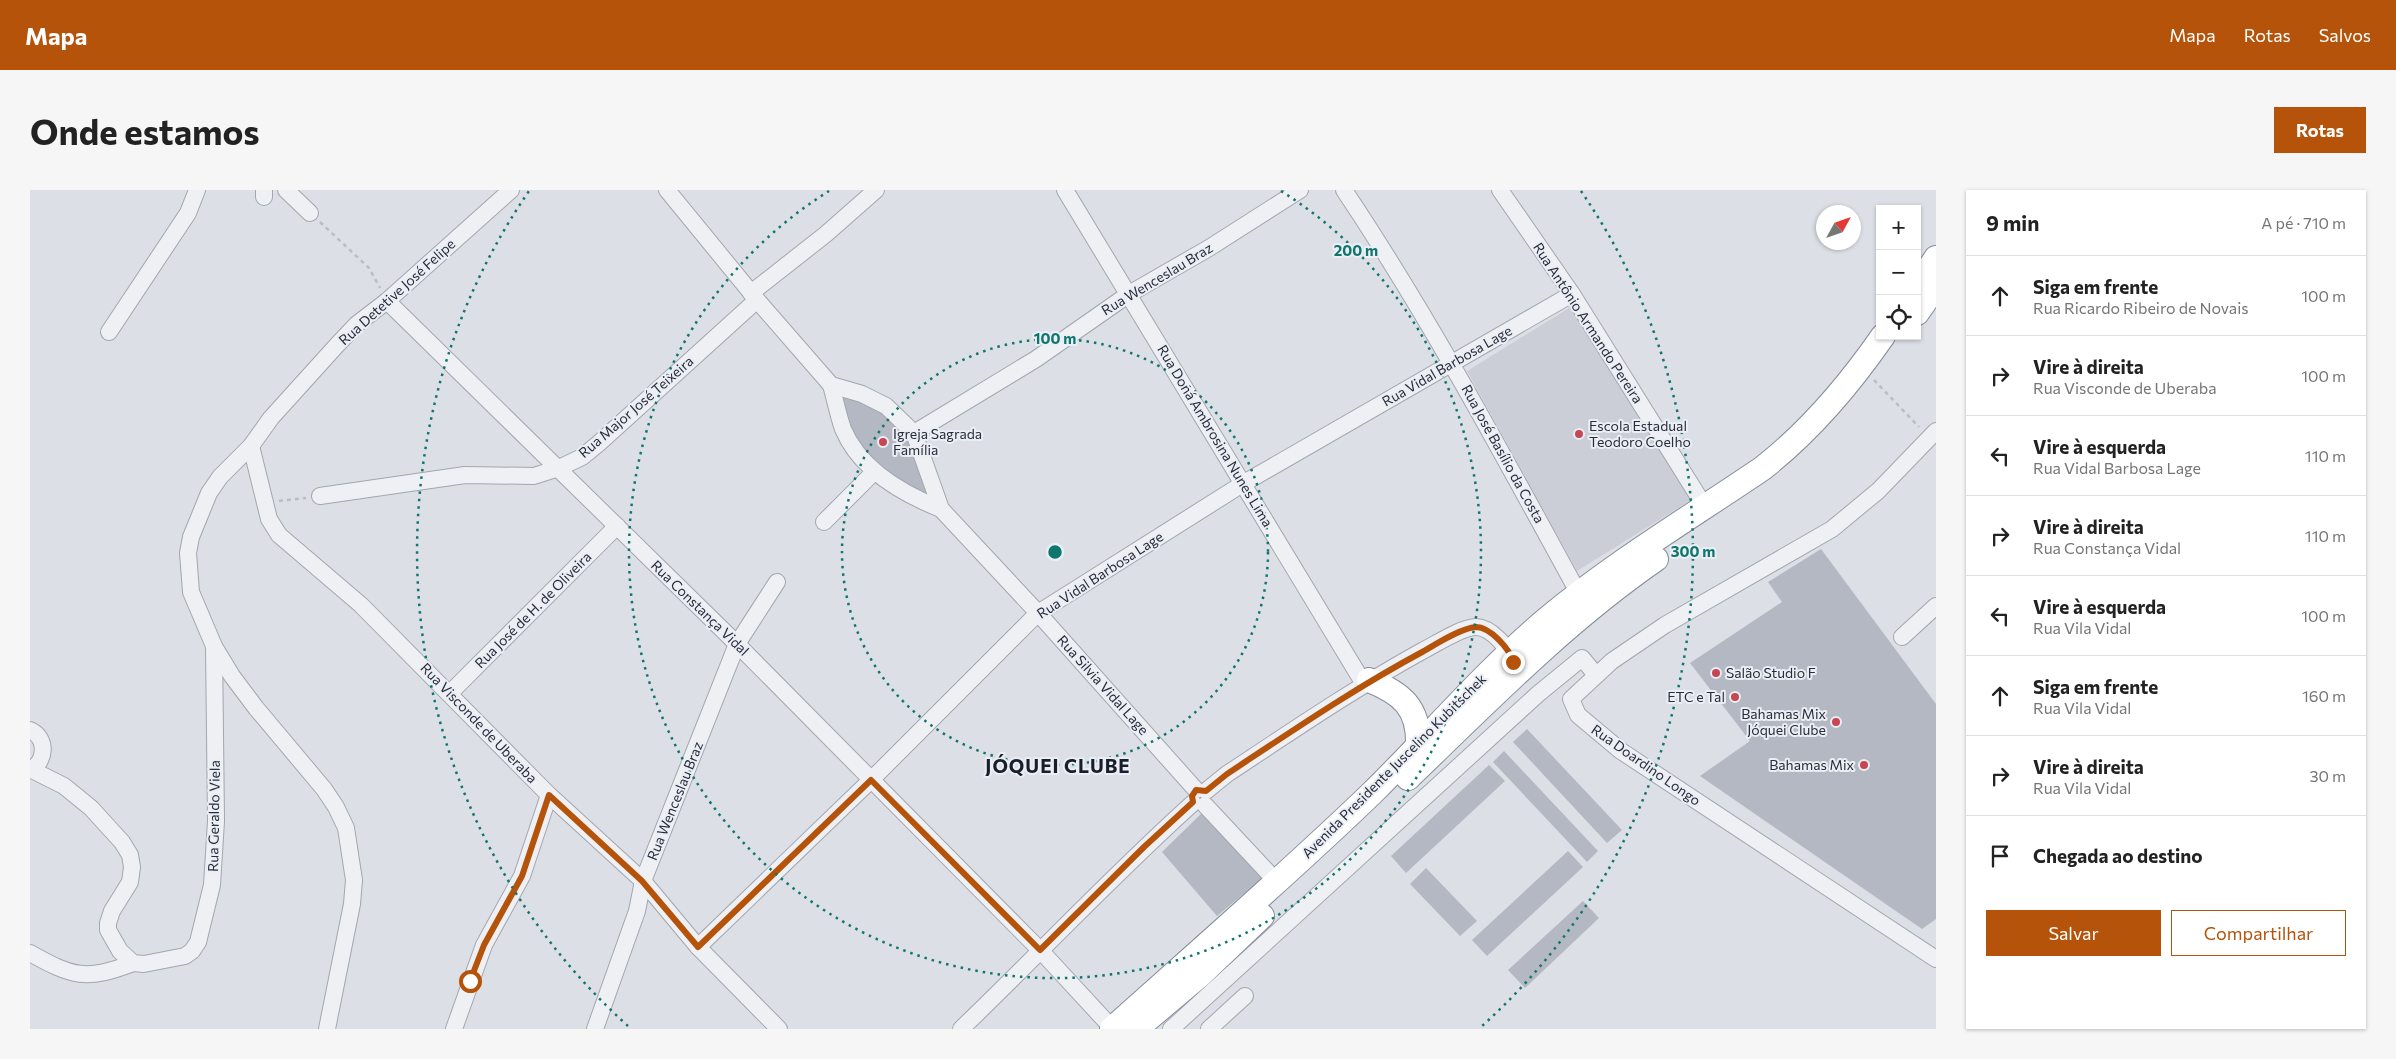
<!DOCTYPE html>
<html lang="pt">
<head>
<meta charset="utf-8">
<style>
	:root { --surface:#fff; --page:#f6f6f6; --text:#222; --muted:#767676; --line:#e0e0e0; --accent:#b45309 }
	body { margin:0; font-family:Commissioner,sans-serif; background:var(--page); color:var(--text) }
	.controls { position:absolute; right:15px; top:15px; display:grid; overflow:hidden; border-radius:0px; box-shadow:0 1px 4px #0004 }
	.controls button { width:45px; height:45px; display:grid; place-items:center; padding:0; border:0; border-bottom:1px solid var(--line); background:var(--surface); color:var(--text); font:25px sans-serif }
	.compass { position:absolute; left:1786px; top:15px; width:45px; height:45px; border-radius:50%; background:var(--surface); box-shadow:0 1px 4px #0004; rotate:50deg }
	.stop { position:absolute; width:15px; height:15px; margin:-11px; border:4px solid #b45309; border-radius:50%; background:#fff }
	.stop.end { background:#b45309; border-color:#fff; box-shadow:0 1px 5px #0008 }
	.list { margin:0; padding:0; list-style:none }
	h2 { display:flex; justify-content:space-between; align-items:center; height:65px; margin:0; padding:0 20px; font-size:21px }
	h2 small { font-size:16px; font-weight:400; color:var(--muted) }
	.list li { display:grid; grid-template-columns:32px 1fr auto; gap:15px; align-items:center; box-sizing:border-box; height:80px; padding:0 20px; border-top:1px solid var(--line) }
	.list b { display:block; font-size:19px; white-space:nowrap }
	.list p { margin:0; font-size:16px; white-space:nowrap; color:var(--muted) }
	.list em { font-size:16px; font-style:normal; color:var(--muted) }
	.actions { display:flex; gap:10px; padding:15px 20px }
	.actions a { flex:1; padding:11px 0; border:1px solid var(--accent); border-radius:0px; text-align:center; font-size:18px; color:var(--accent) }
	.actions .main { background:var(--accent); color:#fff }
	.icon { flex:none; width:28px; height:28px; fill:none; stroke:currentColor; stroke-width:2; stroke-linecap:round; stroke-linejoin:round }
	.map { position:relative; flex:none; width:1906px; height:839px; overflow:hidden; border-radius:0px }
	header { display:flex; align-items:center; gap:30px; box-sizing:border-box; height:70px; padding:0 25px; background:var(--accent); color:#fff }
	header strong { font-size:24px }
	nav { display:flex; gap:28px; margin-inline-start:auto; font-size:18px }
	.intro { display:flex; align-items:center; justify-content:space-between; box-sizing:border-box; height:120px; padding:0 30px }
	h1 { margin:0; font-size:35px }
	.button { padding:12px 22px; border-radius:0px; background:var(--accent); color:#fff; font-size:18px; font-weight:700 }
	main { display:flex; gap:30px; padding:0 30px }
	aside { flex:1; background:var(--surface); border-radius:0px; box-shadow:0 1px 4px #0004 }
	.map>svg:first-child { display:block }
</style>
</head>
<body>
<header>
<strong>Mapa</strong>
<nav><a>Mapa</a><a>Rotas</a><a>Salvos</a></nav>
</header>
<div class="intro"><h1>Onde estamos</h1><a class="button">Rotas</a></div>
<main>
<div class="map">
<svg width="1906" height="839" viewBox="0 0 1906 839">
	<rect width="100%" height="100%" fill="#dcdfe6"/>
	<path fill="#cbced7" d="M1544 115 1666 307 1547 381 1437 181Z"/>
	<g fill="#b4b8c2">
		<path d="M813 207 847 215 869 235 901 295 897 303 881 298 838 265 817 238Z"/>
		<path d="M1791 359 1906 514V729L1892 739 1670 586 1720 551 1660 473 1752 412 1738 392Z"/>
		<path d="M1497 539 1592 640 1577 653 1483 552Z"/>
		<path d="M1474 561 1568 661 1557 672 1463 572Z"/>
		<path d="M1459 575 1475 591 1376 683 1361 666Z"/>
		<path d="M1174 621 1236 685 1187 726 1132 662Z"/>
		<path d="M1538 661 1553 677 1457 766 1442 750Z"/>
		<path d="M1396 678 1447 731 1430 746 1380 694Z"/>
		<path d="M1553 711 1569 728 1495 798 1478 780Z"/>
	</g>
	<g fill="none" stroke-linecap="round" stroke-linejoin="round">
		<defs>
			<g id="minor">
				<path d="M256 0 280 23"/>
				<path d="M637 0 727 110 801 195 832 204 856 216 884 243 911 319 1008 423 1166 600"/>
				<path d="M1035 0 1334 494"/>
				<path d="M1314 0C1401 130 1474 267 1549 404"/>
				<path d="M1470 0 1542 104 1675 317"/>
				<path d="M234 7V0"/>
				<path d="M721 103 796 44 846 0"/>
				<path d="M357 111 707 454 1010 760 1083 839"/>
				<path d="M79 142 158 23 167 0"/>
				<path d="M801 195C805 209 808 225 813 239 830 280 873 304 911 319"/>
				<path d="M1906 241 1848 301 1802 339 1635 435 1582 471 1541 509 1548 525 1591 561 1906 769"/>
				<path d="M884 243 1006 169 1099 104 1179 58 1270 0"/>
				<path d="M221 256 239 329 249 345 331 415 519 605 613 691 668 757 749 839"/>
				<path d="M290 306 435 285 504 286 529 278 552 267 568 254 727 110"/>
				<path d="M794 332 844 282"/>
				<path d="M1872 447 1906 416"/>
				<path d="M185 458 202 486 226 518 294 599 306 617 316 638 324 690 322 714 297 839"/>
				<path d="M420 503 587 336"/>
				<path d="M0 540C18 548 16 572 0 580"/>
				<path d="M2 580 34 596 61 618 92 652 100 665 102 677 100 692 82 721 78 733V740L90 761 103 773 114 774 155 766 162 761 168 752 182 695 186 631 184 456 161 402 158 363 161 347 179 303 190 287 221 256 241 228 307 155 327 134 357 111 481 0"/>
				<path d="M1176 601 1197 584C1262 541 1325 498 1394 460 1406 454 1432 437 1446 437 1461 437 1480 459 1483 472"/>
				<path d="M1175 615 1247 692"/>
				<path d="M668 757 841 590 1008 423 1214 293 1542 104"/>
				<path d="M0 763C43 787 56 791 103 773"/>
				<path d="M424 839 454 755 492 686 519 605"/>
				<path d="M565 839 607 721 613 691 707 454 747 392"/>
				<path d="M931 839C1009 764 1083 685 1163 613"/>
				<path d="M1141 839 1508 504 1552 468 1566 485"/>
				<path d="M1179 839 1215 806"/>
			</g>
			<g id="highway">
				<path d="M1887 97 1906 68"/>
				<path d="M1887 123 1906 96"/>
				<path d="M1339 490C1371 503 1389 517 1388 554"/>
				<path d="M1378 588C1458 511 1535 432 1626 369"/>
				<path d="M1082 839C1169 761 1258 684 1342 603 1401 545 1454 482 1517 429 1584 373 1661 327 1733 278 1780 241 1819 195 1853 146"/>
				<path d="M1106 839 1170 785 1232 726"/>
			</g>
		</defs>
		<use href="#minor" stroke="#a2a6af" stroke-width="18"/>
		<use href="#highway" stroke="#858c9b" stroke-width="26"/>
		<g stroke="#bbbdc4" stroke-width="2.5" stroke-dasharray="4 4" stroke-linecap="butt">
			<path d="M290 32 339 78 350 98"/>
			<path d="M1844 190 1889 237"/>
			<path d="M249 311 276 308"/>
		</g>
		<use href="#minor" stroke="#eff0f4" stroke-width="16"/>
		<use href="#highway" stroke="#fff" stroke-width="24"/>
	</g>
	<g fill="none" stroke-linecap="round" stroke-linejoin="round">
		<path stroke="#b45309" stroke-width="6" d="M440 791 454 755 492 686 519 605 612 691 668 757 841 590 1010 760 1114 657 1163 612 1162 606 1166 600 1176 601 1197 584C1262 541 1325 498 1394 461 1406 454 1431 438 1446 437 1460 437 1480 459 1483 472"/>
	</g>
	<g fill="none" stroke="#0f766e" stroke-width="2.5" stroke-dasharray="2.5 5">
		<circle cx="1025" cy="362" r="213"/>
		<path d="M1251 1A426 426 0 1 1 799 1"/>
		<path d="M598 836A638 638 0 0 1 499 1M1551 1A638 638 0 0 1 1452 836"/>
	</g>
	<g fill="#c64651" stroke="#ebeef4" stroke-width="2">
		<circle cx="1549" cy="244" r="5"/>
		<circle cx="853" cy="252" r="5"/>
		<circle cx="1686" cy="483" r="5"/>
		<circle cx="1705" cy="507" r="5"/>
		<circle cx="1806" cy="532" r="5"/>
		<circle cx="1834" cy="575" r="5"/>
	</g>
	<g text-anchor="middle" stroke-width="4" stroke-linejoin="round" paint-order="stroke">
		<g font-size="14" fill="#272d3b" stroke="#ebeef4">
			<text transform="translate(1127 89) rotate(-31)" y="5">Rua Wenceslau Braz</text>
			<text transform="translate(367 102) rotate(-42)" y="5">Rua Detetive José Felipe</text>
			<text transform="translate(1558 133) rotate(57)" y="5">Rua Antônio Armando Pereira</text>
			<text transform="translate(1417 176) rotate(-30)" y="5">Rua Vidal Barbosa Lage</text>
			<text transform="translate(606 217) rotate(-41)" y="5">Rua Major José Teixeira</text>
			<text transform="translate(1185 246) rotate(59)" y="5">Rua Doná Ambrosina Nunes Lima</text>
			<text transform="translate(1473 264) rotate(61)" y="5">Rua José Basílio da Costa</text>
			<text transform="translate(1070 385) rotate(-33)" y="5">Rua Vidal Barbosa Lage</text>
			<text transform="translate(670 418) rotate(44)" y="5">Rua Constança Vidal</text>
			<text transform="translate(503 420) rotate(-45)" y="5">Rua José de H. de Oliveira</text>
			<text transform="translate(1073 495) rotate(48)" y="5">Rua Silvia Vidal Lage</text>
			<text transform="translate(449 533) rotate(46)" y="5">Rua Visconde de Uberaba</text>
			<text transform="translate(1616 575) rotate(35)" y="5">Rua Doardino Longo</text>
			<text transform="translate(1364 576) rotate(-45)" y="5">Avenida Presidente Juscelino Kubitschek</text>
			<text transform="translate(645 611) rotate(-68)" y="5">Rua Wenceslau Braz</text>
			<text transform="translate(184 626) rotate(-89)" y="5">Rua Geraldo Viela</text>
		</g>
		<g font-size="14" fill="#272d3b" stroke="#ebeef4" text-anchor="start">
			<text x="1559" y="241">Escola Estadual<tspan x="1559" dy="16">Teodoro Coelho</tspan></text>
			<text x="863" y="249">Igreja Sagrada<tspan x="863" dy="16">Família</tspan></text>
			<text x="1696" y="488">Salão Studio F</text>
			<text x="1695" y="512" text-anchor="end">ETC e Tal</text>
			<text x="1796" y="529" text-anchor="end">Bahamas Mix<tspan x="1796" dy="16">Jóquei Clube</tspan></text>
			<text x="1824" y="580" text-anchor="end">Bahamas Mix</text>
		</g>
		<g font-size="19" font-weight="bold" letter-spacing="1" fill="#191e2c" stroke="#ebeef4">
			<text x="1028" y="583">JÓQUEI CLUBE</text>
		</g>
	</g>
	<circle cx="1025" cy="362" r="8" fill="#0f766e" stroke="#ebeef4" stroke-width="2.5"/>
	<g font-size="15" text-anchor="middle" font-weight="bold" fill="#0f766e" stroke="#ebeef4" stroke-width="4" stroke-linejoin="round" paint-order="stroke">
		<text x="1326" y="66">200 m</text>
		<text x="1025" y="154">100 m</text>
		<text x="1663" y="367">300 m</text>
	</g>
</svg>
<div class="controls">
<button>+</button>
<button>−</button>
<button><svg class="icon" aria-label="locate" viewBox="0 0 24 24"><circle cx="12" cy="12" r="6"/><path d="M12 2v4M12 18v4M2 12h4M18 12h4"/></svg></button>
</div>
<svg class="compass" viewBox="-18 -18 36 36"><path d="M0-13l5 13h-10z" fill="#e53935"/><path d="M0 13l5-13h-10z" fill="#767676"/></svg>
<div class="stop" style="left:440px;top:791px"></div>
<div class="stop end" style="left:1483px;top:472px"></div>
</div>
<aside>
<h2>9 min<small>A pé · 710 m</small></h2>
<ul class="list">
<li><svg class="icon" aria-label="ahead" viewBox="0 0 24 24"><path d="M12 20V5M6 11l6-6 6 6"/></svg><div><b>Siga em frente</b><p>Rua Ricardo Ribeiro de Novais</p></div><em>100 m</em></li>
<li><svg class="icon" aria-label="right" viewBox="0 0 24 24"><path d="M7 20v-9h11M14 6l5 5-5 5"/></svg><div><b>Vire à direita</b><p>Rua Visconde de Uberaba</p></div><em>100 m</em></li>
<li><svg class="icon" aria-label="left" viewBox="0 0 24 24"><path d="M17 20v-9H6M10 6l-5 5 5 5"/></svg><div><b>Vire à esquerda</b><p>Rua Vidal Barbosa Lage</p></div><em>110 m</em></li>
<li><svg class="icon" aria-label="right" viewBox="0 0 24 24"><path d="M7 20v-9h11M14 6l5 5-5 5"/></svg><div><b>Vire à direita</b><p>Rua Constança Vidal</p></div><em>110 m</em></li>
<li><svg class="icon" aria-label="left" viewBox="0 0 24 24"><path d="M17 20v-9H6M10 6l-5 5 5 5"/></svg><div><b>Vire à esquerda</b><p>Rua Vila Vidal</p></div><em>100 m</em></li>
<li><svg class="icon" aria-label="ahead" viewBox="0 0 24 24"><path d="M12 20V5M6 11l6-6 6 6"/></svg><div><b>Siga em frente</b><p>Rua Vila Vidal</p></div><em>160 m</em></li>
<li><svg class="icon" aria-label="right" viewBox="0 0 24 24"><path d="M7 20v-9h11M14 6l5 5-5 5"/></svg><div><b>Vire à direita</b><p>Rua Vila Vidal</p></div><em>30 m</em></li>
<li><svg class="icon" aria-label="arrive" viewBox="0 0 24 24"><path d="M6 21V4h12l-3 4 3 4H6"/></svg><div><b>Chegada ao destino</b></div></li>
</ul>
<div class="actions"><a class="main">Salvar</a><a>Compartilhar</a></div>
</aside>
</main>
</body>
</html>
